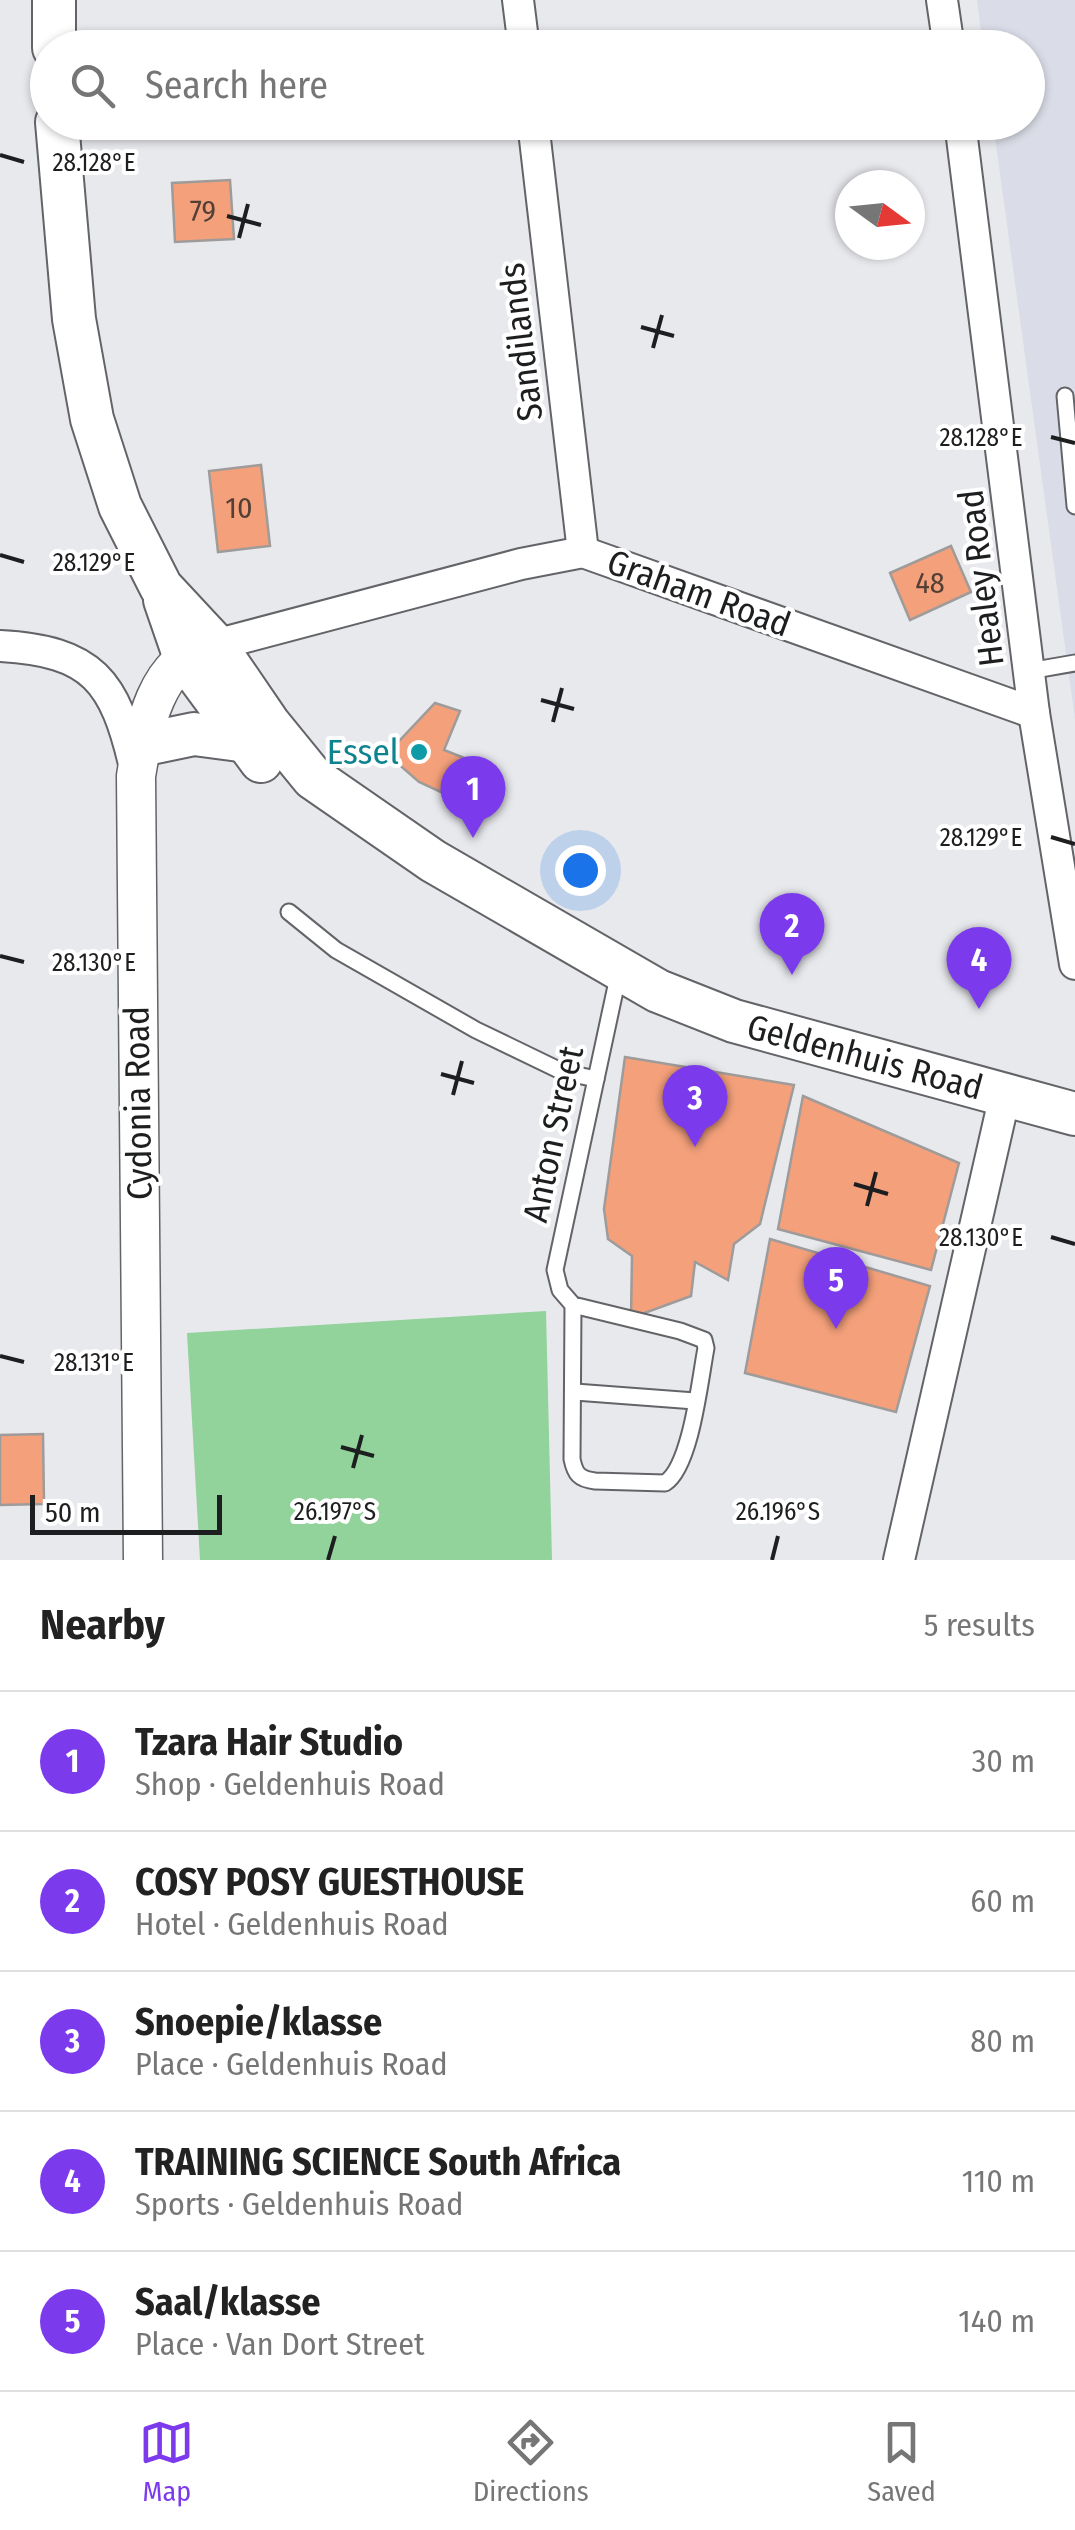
<!DOCTYPE html>
<html lang="en">
<head>
<meta charset="utf-8">
<style>
	:root { --surface:#fff; --page:#f6f6f6; --text:#222; --muted:#767676; --line:#e0e0e0; --accent:#7c3aed }
	body { margin:0; font-family:"Fira Sans Condensed",sans-serif; background:var(--page); color:var(--text) }
	.compass { position:absolute; left:835px; top:170px; width:90px; height:90px; border-radius:50%; background:var(--surface); box-shadow:0 2px 8px #0004; rotate:105deg }
	.scale { position:absolute; left:30px; bottom:25px; width:192px; box-sizing:border-box; padding-left:10px; border:5px solid #1d1e1f; border-top:0; font-size:28px; line-height:35px; white-space:nowrap; color:#1d1e1f; -webkit-text-stroke:8px #fff; paint-order:stroke }
	.you { position:absolute; left:580px; top:870px; width:35px; height:35px; margin:-25px; border:8px solid #fff; border-radius:50%; background:#1a73e8; box-shadow:0 0 0 15px #1a73e833 }
	.badge { display:grid; place-items:center; width:65px; height:65px; border-radius:50%; background:var(--accent); color:#fff; font-size:32px; font-weight:700 }
	.pin { position:absolute; translate:-50% -82px; filter:drop-shadow(0 2px 5px #0008) }
	.pin::after { content:''; position:absolute; top:52px; width:35px; height:30px; background:inherit; clip-path:polygon(0 0,100% 0,50% 100%) }
	.list { margin:0; padding:0; list-style:none }
	h2 { display:flex; justify-content:space-between; align-items:center; height:130px; margin:0; padding:0 40px; font-size:42px }
	h2 small { font-size:32px; font-weight:400; color:var(--muted) }
	.list li { display:grid; grid-template-columns:65px 1fr auto; gap:30px; align-items:center; box-sizing:border-box; height:140px; padding:0 40px; border-top:2px solid var(--line) }
	.list b { display:block; font-size:38px; white-space:nowrap }
	.list p { margin:0; font-size:32px; white-space:nowrap; color:var(--muted) }
	.list em { font-size:32px; font-style:normal; color:var(--muted) }
	.icon { flex:none; width:55px; height:55px; fill:none; stroke:currentColor; stroke-width:2; stroke-linecap:round; stroke-linejoin:round }
	.map { position:relative; flex:none; width:1075px; height:1560px; overflow:hidden }
	.search { position:absolute; background:var(--surface); box-shadow:0 2px 8px #0004; left:30px; right:30px; top:30px; height:110px; display:flex; align-items:center; gap:25px; box-sizing:border-box; padding:0 35px; border-radius:55px; color:var(--muted); font-size:38px }
	.sheet { height:830px; background:var(--surface) }
	nav { display:flex; justify-content:space-around; align-items:center; box-sizing:border-box; height:140px; border-top:2px solid var(--line); background:var(--surface); font-size:28px; color:var(--muted) }
	nav a { display:grid; justify-items:center; gap:5px }
	nav .on { color:var(--accent) }
	.map>svg:first-child { display:block }
</style>
</head>
<body>
<div class="map">
<svg width="1075" height="1560" viewBox="0 0 1075 1560">
	<rect width="100%" height="100%" fill="#e8e9ed"/>
	<path fill="#dadde7" d="M977 0H1075V719L993 123 1028 122V48L983 47Z"/>
	<path fill="#92d29b" d="M546 1311 552 1560H200L187 1333Z"/>
	<g fill="#f4a17b" stroke="#9f9b9a" stroke-width="2.5">
		<path d="M230 180 234 239 175 242 172 183Z"/>
		<path d="M261 465 270 546 218 552 209 471Z"/>
		<path d="M951 546 971 592 910 620 890 573Z"/>
		<path d="M435 703 460 711 444 750 472 761 454 798 419 782 387 754Z"/>
		<path d="M625 1057 794 1085 760 1224 734 1244 728 1280 695 1262 691 1296 631 1318 632 1256 608 1239 604 1209Z"/>
		<path d="M803 1096 959 1163 931 1270 778 1229Z"/>
		<path d="M770 1239 930 1286 896 1412 745 1373Z"/>
		<path d="M43 1434 44 1504 0 1505V1435Z"/>
	</g>
	<g fill="none" stroke-linecap="round" stroke-linejoin="round">
		<defs>
			<g id="service">
				<path d="M1065 396 1075 506"/>
				<path d="M1029 671 1075 663"/>
				<path d="M289 912 336 950 476 1030 563 1072 596 1079"/>
				<path d="M573 1305 572 1459C575 1474 579 1479 595 1481L665 1483C691 1467 700 1379 706 1348L704 1340 680 1331 573 1305 560 1290 555 1270 616 986 622 972"/>
				<path d="M575 1392 695 1401"/>
			</g>
			<g id="minor">
				<path d="M518 0 524 48"/>
				<path d="M942 0 949 48"/>
				<path d="M533 122 583 552"/>
				<path d="M960 122 1034 713 1075 964"/>
				<path d="M215 645 521 564 583 552 1034 713"/>
				<path d="M0 646C93 651 115 681 135 768"/>
				<path d="M899 1560 1005 1095"/>
			</g>
			<path id="tertiary" d="M143 1560 136 776C144 728 155 661 210 647"/>
			<g id="secondary">
				<path d="M54 48V0"/>
				<path d="M57 122 74 319 92 419 120 506 161 587 215 645 269 724 313 778 433 861 658 991 734 1021 1075 1114"/>
				<path d="M165 600 185 658 261 761"/>
				<path d="M141 745 194 734 247 741"/>
			</g>
		</defs>
		<use href="#service" stroke="#636467" stroke-width="19"/>
		<use href="#minor" stroke="#636467" stroke-width="34"/>
		<use href="#tertiary" stroke="#636467" stroke-width="41"/>
		<use href="#secondary" stroke="#636467" stroke-width="46"/>
		<use href="#service" stroke="#fff" stroke-width="15"/>
		<use href="#minor" stroke="#fff" stroke-width="30"/>
		<use href="#tertiary" stroke="#fff" stroke-width="38"/>
		<use href="#secondary" stroke="#fff" stroke-width="42"/>
	</g>
	<path fill="none" stroke="#1d1e1f" stroke-width="4" d="M0 155 24 162M227 216 261 225M239 238 248 204M641 327 674 336M653 348 662 315M1051 437 1075 443M0 555 24 562M541 700 574 709M553 722 562 688M1051 837 1075 844M0 956 24 962M441 1074 474 1083M453 1095 462 1061M854 1184 888 1194M867 1206 876 1172M1051 1237 1075 1244M0 1356 24 1362M341 1447 374 1456M353 1468 362 1435M328 1560 335 1536M772 1560 778 1536"/>
	<circle fill="#0f9aa8" stroke="#fff" stroke-width="4" cx="419" cy="752" r="10"/>
	<g text-anchor="middle" stroke-width="8" stroke-linejoin="round" paint-order="stroke">
		<g font-size="30" fill="#533f36">
			<text x="203" y="221">79</text>
			<text x="239" y="518">10</text>
			<text x="930" y="593">48</text>
		</g>
		<g font-size="35" fill="#1d1e1f" stroke="#fff">
			<text transform="translate(521 342) rotate(-97)" y="12">Sandilands</text>
			<text transform="translate(981 578) rotate(-97)" y="12">Healey Road</text>
			<text transform="translate(699 593) rotate(20)" y="12">Graham Road</text>
			<text transform="translate(865 1057) rotate(15)" y="12">Geldenhuis Road</text>
			<text transform="translate(138 1103) rotate(-91)" y="12">Cydonia Road</text>
			<text transform="translate(553 1134) rotate(-78)" y="12">Anton Street</text>
		</g>
		<g font-size="35" fill="#0d838f" stroke="#fff" text-anchor="end">
			<text x="399" y="764">Essel</text>
		</g>
	</g>
	<g font-size="25" text-anchor="middle" fill="#1d1e1f" stroke="#fff" stroke-width="8" stroke-linejoin="round" paint-order="stroke">
		<text x="94" y="171">28.128°E</text>
		<text x="981" y="446">28.128°E</text>
		<text x="94" y="571">28.129°E</text>
		<text x="981" y="846">28.129°E</text>
		<text x="94" y="971">28.130°E</text>
		<text x="981" y="1246">28.130°E</text>
		<text x="94" y="1371">28.131°E</text>
		<text x="335" y="1520">26.197°S</text>
		<text x="778" y="1520">26.196°S</text>
	</g>
</svg>
<svg class="compass" viewBox="-18 -18 36 36"><path d="M0-13l5 13h-10z" fill="#e53935"/><path d="M0 13l5-13h-10z" fill="#767676"/></svg>
<div class="scale">50 m</div>
<div class="you"></div>
<div class="pin badge" style="left:473px;top:838px">1</div>
<div class="pin badge" style="left:792px;top:975px">2</div>
<div class="pin badge" style="left:695px;top:1147px">3</div>
<div class="pin badge" style="left:979px;top:1009px">4</div>
<div class="pin badge" style="left:836px;top:1329px">5</div>
<div class="search"><svg class="icon" aria-label="search" viewBox="0 0 24 24"><circle cx="10" cy="10" r="6"/><path d="M15 15l6 6"/></svg>Search here</div>
</div>
<section class="sheet">
<h2>Nearby<small>5 results</small></h2>
<ul class="list">
<li><span class="badge">1</span><div><b>Tzara Hair Studio</b><p>Shop · Geldenhuis Road</p></div><em>30 m</em></li>
<li><span class="badge">2</span><div><b>COSY POSY GUESTHOUSE</b><p>Hotel · Geldenhuis Road</p></div><em>60 m</em></li>
<li><span class="badge">3</span><div><b>Snoepie/klasse</b><p>Place · Geldenhuis Road</p></div><em>80 m</em></li>
<li><span class="badge">4</span><div><b>TRAINING SCIENCE South Africa</b><p>Sports · Geldenhuis Road</p></div><em>110 m</em></li>
<li><span class="badge">5</span><div><b>Saal/klasse</b><p>Place · Van Dort Street</p></div><em>140 m</em></li>
</ul>
</section>
<nav>
<a class="on"><svg class="icon" aria-label="map" viewBox="0 0 24 24"><path d="M3 6l6-2 6 2 6-2v14l-6 2-6-2-6 2zM9 4v14M15 6v14"/></svg>Map</a>
<a><svg class="icon" aria-label="directions" viewBox="0 0 24 24"><path d="M12 3l9 9-9 9-9-9zM9 14v-3h6M13 9l2 2-2 2"/></svg>Directions</a>
<a><svg class="icon" aria-label="saved" viewBox="0 0 24 24"><path d="M7 4h10v16l-5-4-5 4z"/></svg>Saved</a>
</nav>
</body>
</html>
